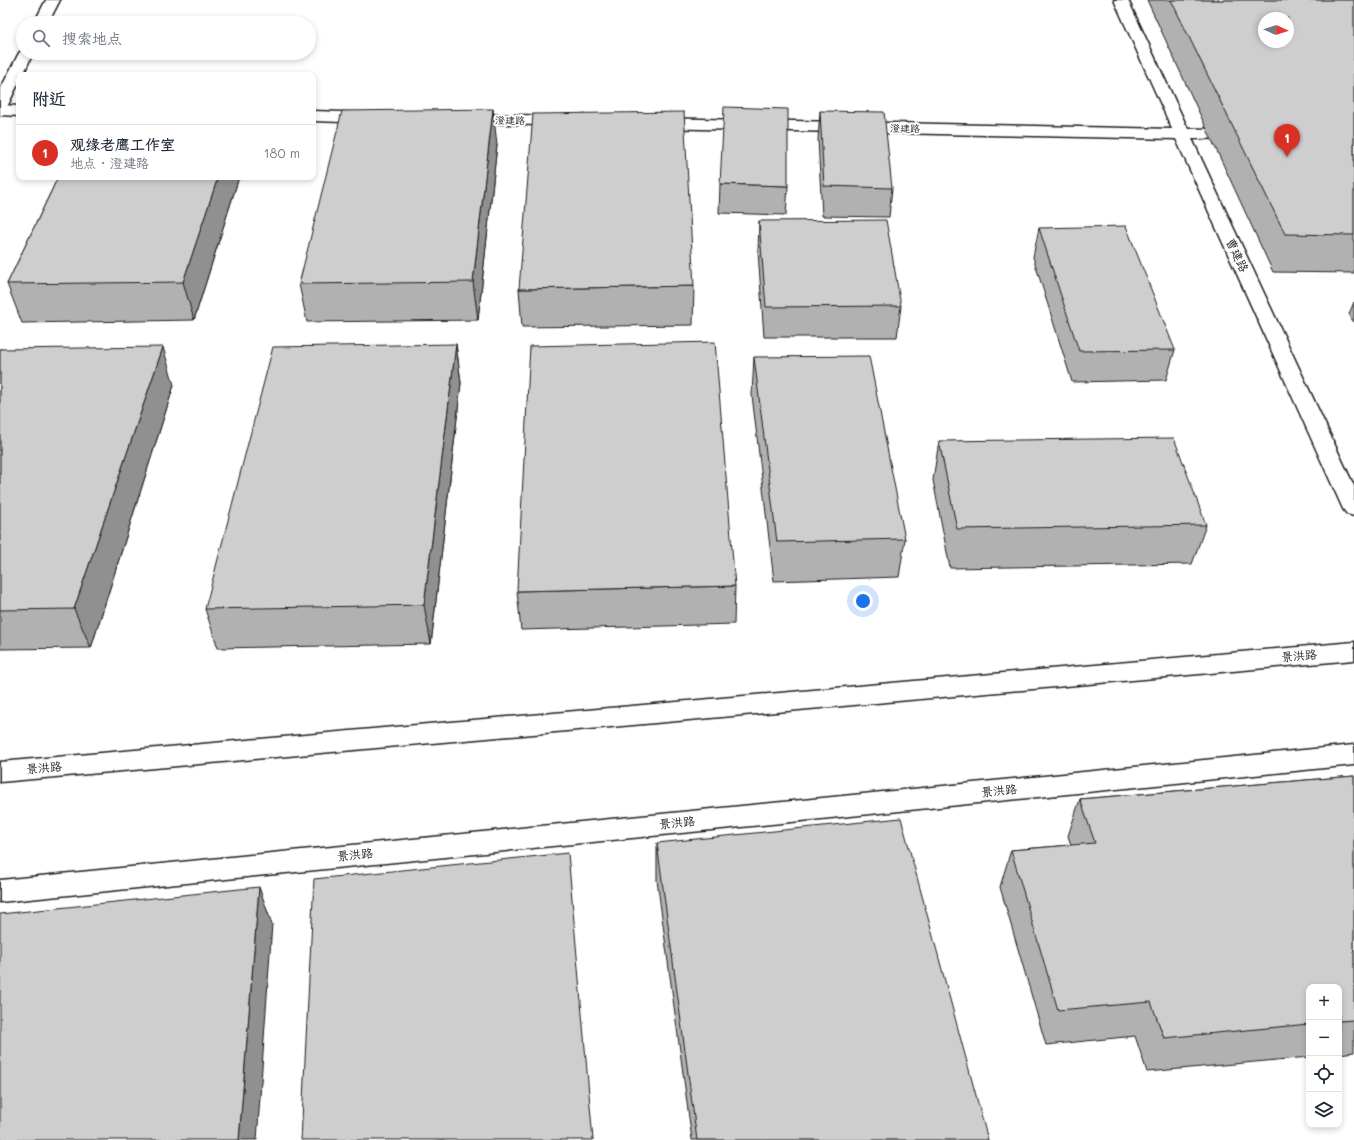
<!DOCTYPE html>
<html lang="zh">
<head>
<meta charset="utf-8">
<style>
	:root { --surface:#fff; --page:#f2f2f3; --text:#1f2937; --muted:#747a83; --line:#e0e1e3; --accent:#d93025 }
	body { margin:0; font-family:Mali,"LXGW WenKai TC",sans-serif; background:var(--page); color:var(--text) }
	.controls { position:absolute; right:12px; bottom:12px; display:grid; overflow:hidden; border-radius:8px; box-shadow:0 2px 6px #0003 }
	.controls button { width:36px; height:36px; display:grid; place-items:center; padding:0; border:0; border-bottom:1px solid var(--line); background:var(--surface); color:var(--text); font:20px sans-serif }
	.compass { position:absolute; left:1258px; top:12px; width:36px; height:36px; border-radius:50%; background:var(--surface); box-shadow:0 2px 6px #0003; rotate:93deg }
	.you { position:absolute; left:863px; top:601px; width:14px; height:14px; margin:-10px; border:3px solid #fff; border-radius:50%; background:#1a73e8; box-shadow:0 0 0 6px #1a73e833 }
	.badge { display:grid; place-items:center; width:26px; height:26px; border-radius:50%; background:var(--accent); color:#fff; font-size:13px; font-weight:700 }
	.pin { position:absolute; translate:-50% -33px; filter:drop-shadow(0 1px 2px #0008) }
	.pin::after { content:''; position:absolute; top:21px; width:14px; height:12px; background:inherit; clip-path:polygon(0 0,100% 0,50% 100%) }
	.list { margin:0; padding:0; list-style:none }
	h2 { display:flex; justify-content:space-between; align-items:center; height:52px; margin:0; padding:0 16px; font-size:17px }
	h2 small { font-size:13px; font-weight:400; color:var(--muted) }
	.list li { display:grid; grid-template-columns:26px 1fr auto; gap:12px; align-items:center; box-sizing:border-box; height:56px; padding:0 16px; border-top:1px solid var(--line) }
	.list b { display:block; font-size:15px; white-space:nowrap }
	.list p { margin:0; font-size:13px; white-space:nowrap; color:var(--muted) }
	.list em { font-size:13px; font-style:normal; color:var(--muted) }
	.icon { flex:none; width:22px; height:22px; fill:none; stroke:currentColor; stroke-width:2; stroke-linecap:round; stroke-linejoin:round }
	.map { position:relative; flex:none; width:1354px; height:1140px; overflow:hidden }
	.search { position:absolute; background:var(--surface); box-shadow:0 2px 6px #0003; left:16px; top:16px; width:300px; height:44px; display:flex; align-items:center; gap:10px; box-sizing:border-box; padding:0 14px; border-radius:22px; color:var(--muted); font-size:15px }
	.panel { position:absolute; background:var(--surface); box-shadow:0 2px 6px #0003; left:16px; top:72px; width:300px; height:108px; border-radius:8px }
	.map>svg:first-child { display:block }
</style>
</head>
<body>
<div class="map">
<svg width="1354" height="1140" viewBox="0 0 1354 1140">
	<rect width="100%" height="100%" fill="#fff"/>
	<filter id="ink" filterUnits="userSpaceOnUse"><feTurbulence type="fractalNoise" baseFrequency=".025" numOctaves="2"/><feDisplacementMap in="SourceGraphic" scale="8" xChannelSelector="R" yChannelSelector="G"/><feConvolveMatrix kernelMatrix="1 2 1 2 8 2 1 2 1" color-interpolation-filters="sRGB"/></filter>
	<g filter="url(#ink)">
		<g fill="none" stroke-linecap="round" stroke-linejoin="round">
			<defs>
				<g id="minor">
					<path d="M1114 0H1128L1188 129 1239 128 1245 130 1247 133 1245 136 1239 138 1192 139 1354 486V516L1347 514 1343 509 1176 139 655 128 649 126 647 123 649 120 655 118 1172 129Z"/>
					<path d="M0 105 19 106V116L0 115Z"/>
					<path d="M313 111 371 113 377 115 379 118 377 121 371 123 313 121Z"/>
					<path d="M465 114 561 116 567 118 569 121 567 124 561 126 459 122 457 119 459 116Z"/>
				</g>
				<g id="tertiary">
					<path d="M46 0H60L48 23H34Z"/>
					<path d="M23 49V53H33L23 75H19V82L8 105 5 108 0 110V90L19 53Z"/>
				</g>
				<g id="secondary">
					<path d="M1354 642V660L0 782V762Z"/>
					<path d="M1354 745V765L0 902V880Z"/>
				</g>
			</defs>
			<use href="#minor" stroke="#1c1c1c" stroke-width="3"/>
			<use href="#tertiary" stroke="#1c1c1c" stroke-width="3"/>
			<use href="#secondary" stroke="#1c1c1c" stroke-width="3"/>
			<use href="#minor" fill="#fff" fill-rule="evenodd"/>
			<use href="#tertiary" fill="#fff" fill-rule="evenodd"/>
			<use href="#secondary" fill="#fff" fill-rule="evenodd"/>
		</g>
		<g fill="#b1b1b1" stroke="#1c1c1c">
			<path d="M1147 0H1354V273L1273 272Z"/>
			<path d="M820 111 892 188 889 217 822 216 818 139Z"/>
			<path d="M497 145 478 320 307 322 299 284Z"/>
			<path d="M58 177H239L194 320 22 323 7 284Z"/>
			<path d="M720 184 788 186 786 215 719 213Z"/>
			<path d="M759 221 901 306 897 337H764L758 251Z"/>
			<path d="M1039 228 1175 350 1166 380 1072 382 1033 257Z"/>
			<path d="M694 286 693 325 522 327 519 289Z"/>
			<path d="M1354 302V323L1349 314Z"/>
			<path d="M456 344 461 383 431 644 218 648 205 609Z"/>
			<path d="M0 349 174 385 91 648 0 649Z"/>
			<path d="M754 357 905 539 899 577 774 581 752 395Z"/>
			<path d="M939 441 1206 525 1192 564 950 568 933 480Z"/>
			<path d="M735 586 734 624 521 630 517 591Z"/>
			<path d="M1354 776V1052L1339 1054V987H1309V1057L1147 1072 1135 1036 1046 1045 1000 887 1011 850 1071 845 1068 836 1080 799Z"/>
			<path d="M657 843 988 1140H692L657 880Z"/>
		</g>
		<g fill="#909090" stroke="#1c1c1c">
			<path d="M493 109 497 145 478 320 473 282Z"/>
			<path d="M218 177H239L194 320 183 282Z"/>
			<path d="M456 344 461 383 431 644 424 605Z"/>
			<path d="M163 347 174 385 91 648 74 609Z"/>
			<path d="M259 887 272 924 257 1140H239Z"/>
		</g>
		<g fill="#cecece" stroke="#1c1c1c" fill-rule="evenodd">
			<path d="M1171 0H1354V235L1285 234ZM1264 18H1288V42H1264Z"/>
			<path d="M724 107 788 109V186L720 184Z"/>
			<path d="M493 109 473 282 299 284 342 111Z"/>
			<path d="M820 111 884 112 892 188 824 186Z"/>
			<path d="M684 112 694 286 519 289 533 114Z"/>
			<path d="M58 177H218L183 282 7 284Z"/>
			<path d="M886 220 901 306 766 307 759 221Z"/>
			<path d="M1126 226 1175 350 1079 351 1039 228Z"/>
			<path d="M715 342 735 586 517 591 530 346Z"/>
			<path d="M456 344 424 605 205 609 273 347Z"/>
			<path d="M163 347 74 609 0 610V349Z"/>
			<path d="M869 356 905 539 777 542 754 357Z"/>
			<path d="M1174 438 1206 525 957 529 939 441Z"/>
			<path d="M1354 776V1020L1339 1021V987H1309V1024L1164 1038 1151 1002 1058 1010 1011 850 1095 843 1080 799Z"/>
			<path d="M901 818 988 1140H697L657 843Z"/>
			<path d="M568 853 593 1140H301L314 879Z"/>
			<path d="M259 887 239 1140H0V914Z"/>
		</g>
	</g>
	<g text-anchor="middle" stroke-width="4" stroke-linejoin="round" paint-order="stroke">
		<g font-size="10" fill="#1c1c1c" stroke="#fff">
			<text transform="translate(510 120) rotate(1)" y="4">澄建路</text>
			<text transform="translate(905 128) rotate(1)" y="4">澄建路</text>
		</g>
		<g font-size="12" fill="#1c1c1c" stroke="#fff">
			<text transform="translate(1237 255) rotate(65)" y="4">曹建路</text>
			<text transform="translate(1299 656) rotate(-5)" y="4">景洪路</text>
			<text transform="translate(44 768) rotate(-5)" y="4">景洪路</text>
			<text transform="translate(999 791) rotate(-6)" y="4">景洪路</text>
			<text transform="translate(677 823) rotate(-6)" y="4">景洪路</text>
			<text transform="translate(355 855) rotate(-6)" y="4">景洪路</text>
		</g>
	</g>
</svg>
<div class="controls">
<button>+</button>
<button>−</button>
<button><svg class="icon" aria-label="locate" viewBox="0 0 24 24"><circle cx="12" cy="12" r="6"/><path d="M12 2v4M12 18v4M2 12h4M18 12h4"/></svg></button>
<button><svg class="icon" aria-label="layers" viewBox="0 0 24 24"><path d="M12 4l9 5-9 5-9-5zM3 14l9 5 9-5"/></svg></button>
</div>
<svg class="compass" viewBox="-18 -18 36 36"><path d="M0-13l5 13h-10z" fill="#e53935"/><path d="M0 13l5-13h-10z" fill="#747a83"/></svg>
<div class="you"></div>
<div class="pin badge" style="left:1287px;top:157px">1</div>
<div class="search"><svg class="icon" aria-label="search" viewBox="0 0 24 24"><circle cx="10" cy="10" r="6"/><path d="M15 15l6 6"/></svg>搜索地点</div>
<section class="panel">
<h2>附近<small></small></h2>
<ul class="list">
<li><span class="badge">1</span><div><b>观缘老鹰工作室</b><p>地点 · 澄建路</p></div><em>180 m</em></li>
</ul>
</section>
</div>
</body>
</html>
